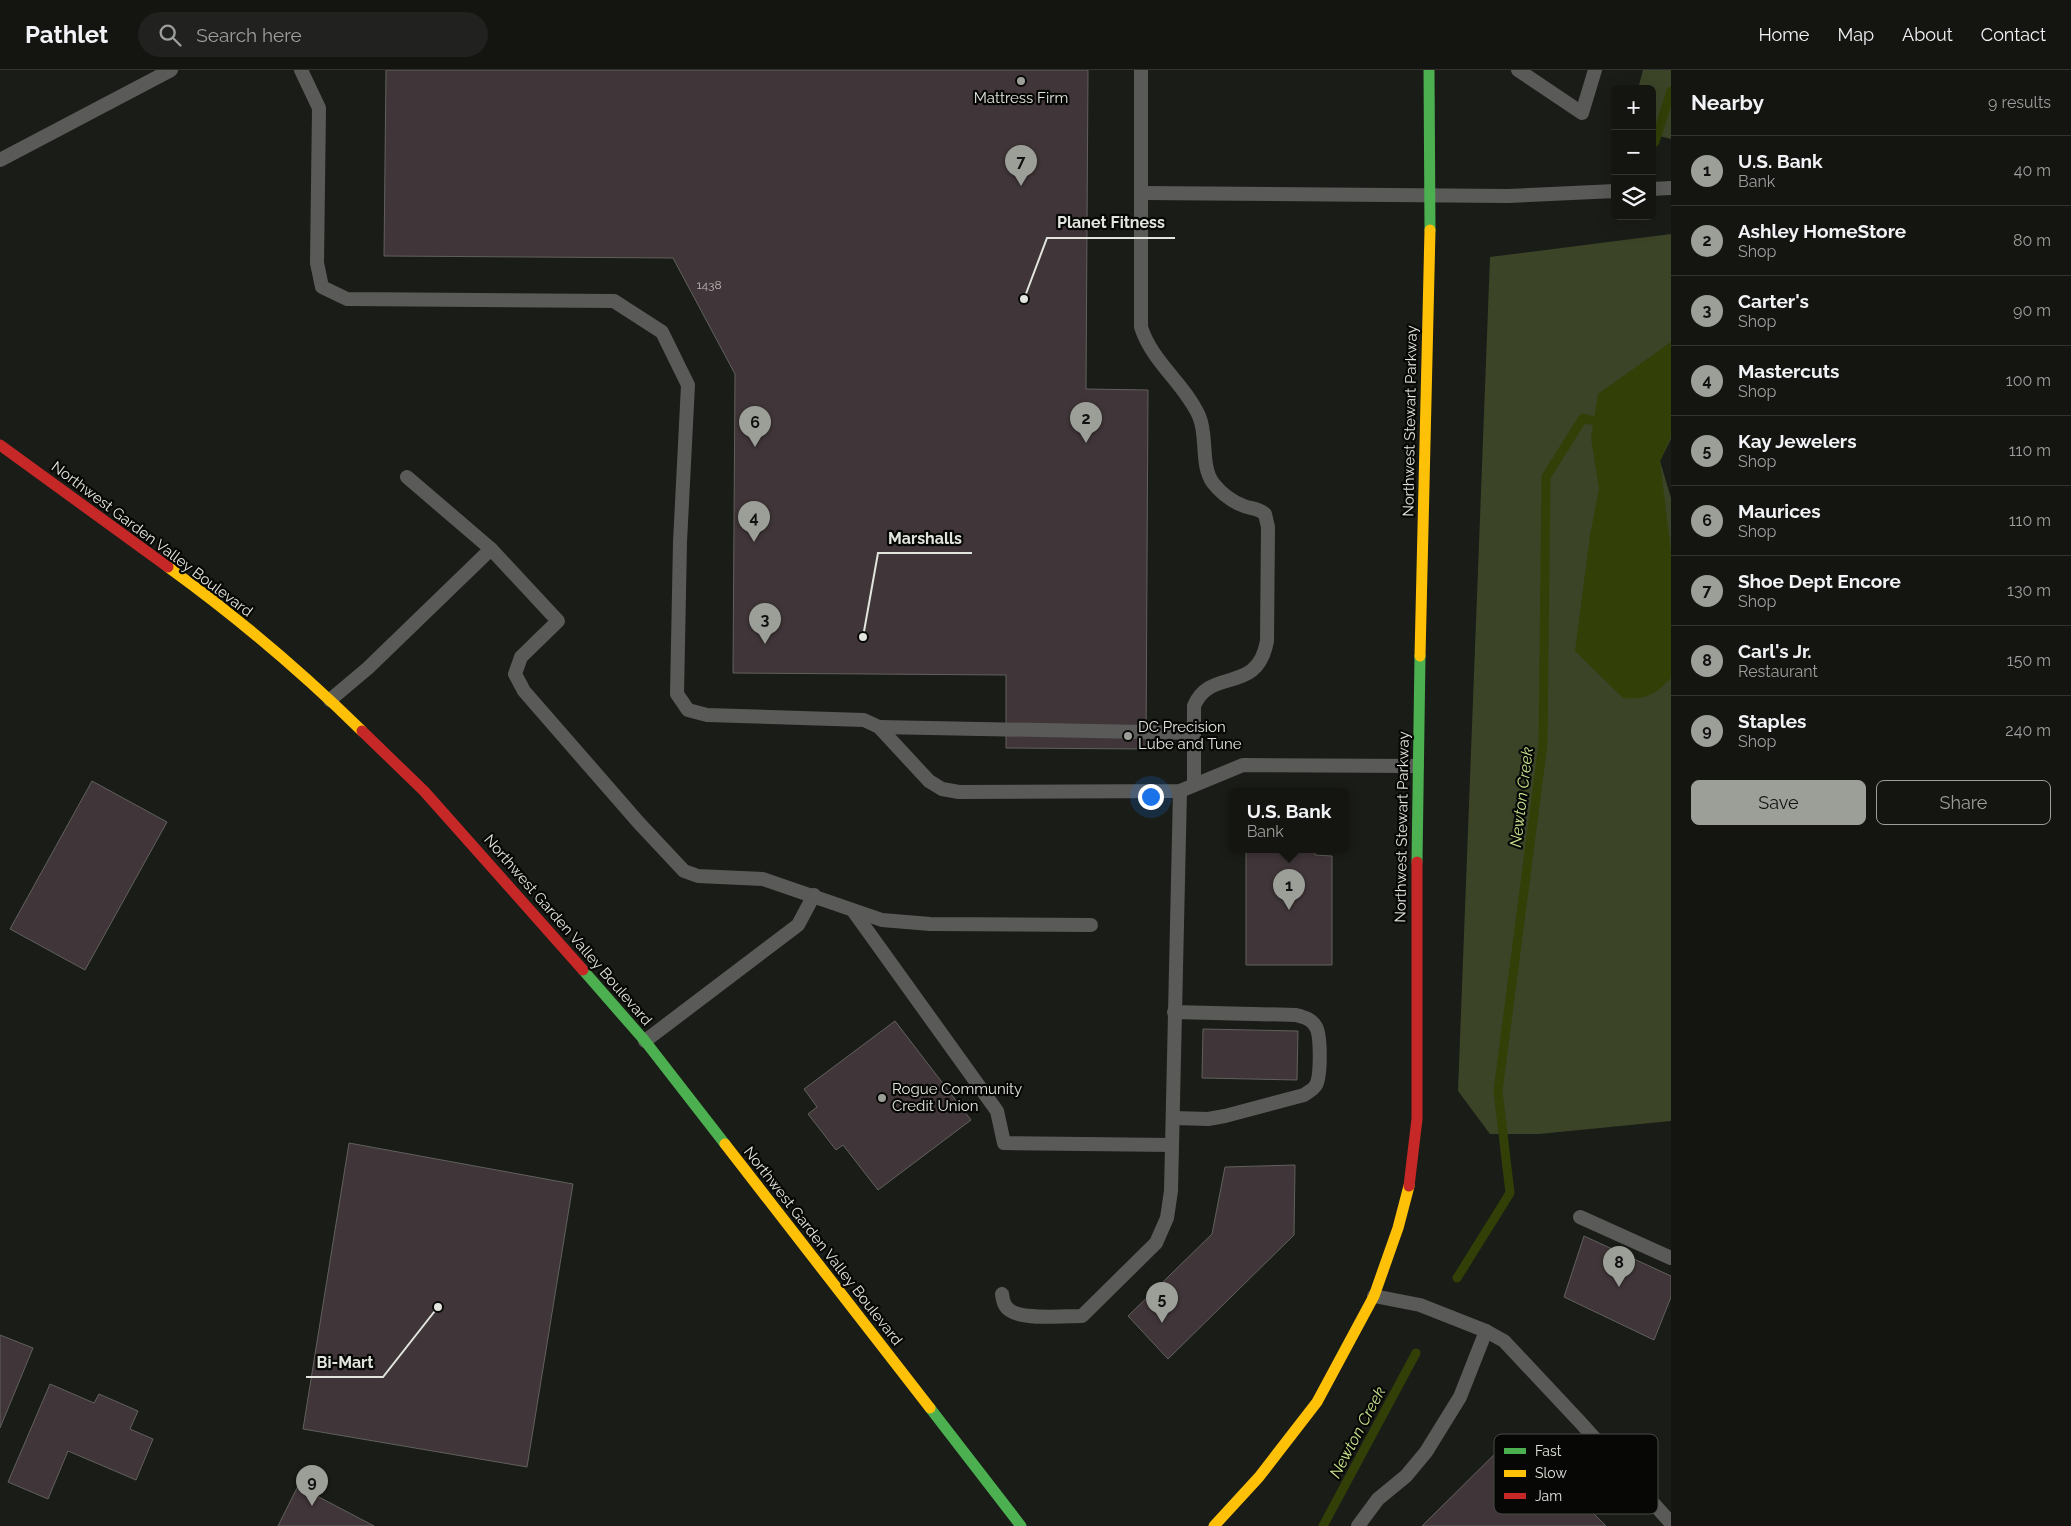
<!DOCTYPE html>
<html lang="en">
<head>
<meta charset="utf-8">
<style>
	:root { --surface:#141511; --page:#21221f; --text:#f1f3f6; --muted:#9d9f9f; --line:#333431; --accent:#9c9f98 }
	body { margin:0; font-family:Raleway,sans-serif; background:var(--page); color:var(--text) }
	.controls { position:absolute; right:15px; top:15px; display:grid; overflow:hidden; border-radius:8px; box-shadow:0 5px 20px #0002 }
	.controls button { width:45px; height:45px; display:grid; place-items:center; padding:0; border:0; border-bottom:1px solid var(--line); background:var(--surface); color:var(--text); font:25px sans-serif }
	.you { position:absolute; left:1150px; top:726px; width:18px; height:18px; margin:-12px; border:4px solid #fff; border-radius:50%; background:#1a73e8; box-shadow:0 0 0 8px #1a73e833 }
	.badge { display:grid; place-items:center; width:32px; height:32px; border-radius:50%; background:var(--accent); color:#111; font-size:16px; font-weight:700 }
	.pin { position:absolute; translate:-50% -41px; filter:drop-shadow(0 1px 2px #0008) }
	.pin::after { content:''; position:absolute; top:26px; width:18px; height:15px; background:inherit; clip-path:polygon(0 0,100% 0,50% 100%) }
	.popup { position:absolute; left:1229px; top:718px; width:120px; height:65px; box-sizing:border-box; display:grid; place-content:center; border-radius:8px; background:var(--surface); filter:drop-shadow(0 1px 4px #0005); font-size:16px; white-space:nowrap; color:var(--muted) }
	.popup b { font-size:19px; color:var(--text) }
	.popup::after { content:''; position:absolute; left:50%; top:100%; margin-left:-10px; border:10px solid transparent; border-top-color:var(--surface) }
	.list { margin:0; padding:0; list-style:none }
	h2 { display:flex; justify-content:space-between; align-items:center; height:65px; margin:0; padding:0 20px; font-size:21px }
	h2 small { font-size:16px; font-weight:400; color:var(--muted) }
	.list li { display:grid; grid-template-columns:32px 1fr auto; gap:15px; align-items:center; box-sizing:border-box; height:70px; padding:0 20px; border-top:1px solid var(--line) }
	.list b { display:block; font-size:19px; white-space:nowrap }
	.list p { margin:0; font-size:16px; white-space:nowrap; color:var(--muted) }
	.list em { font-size:16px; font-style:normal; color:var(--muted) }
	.actions { display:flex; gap:10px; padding:15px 20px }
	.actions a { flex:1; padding:11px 0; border:1px solid var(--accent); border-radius:8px; text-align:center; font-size:18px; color:var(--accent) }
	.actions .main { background:var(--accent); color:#111 }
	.icon { flex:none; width:28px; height:28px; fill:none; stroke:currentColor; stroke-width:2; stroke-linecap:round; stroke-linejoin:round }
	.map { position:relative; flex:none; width:1671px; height:1456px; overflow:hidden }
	header { display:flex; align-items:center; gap:30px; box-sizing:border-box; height:70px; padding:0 25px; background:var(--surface); border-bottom:1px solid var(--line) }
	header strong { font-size:24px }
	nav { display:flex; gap:28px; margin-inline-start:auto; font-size:18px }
	.search { width:350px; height:45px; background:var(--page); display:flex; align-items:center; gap:12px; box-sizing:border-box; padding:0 18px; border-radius:28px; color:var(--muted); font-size:19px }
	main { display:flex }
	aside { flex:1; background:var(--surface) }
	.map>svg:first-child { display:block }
</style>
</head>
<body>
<header>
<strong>Pathlet</strong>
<div class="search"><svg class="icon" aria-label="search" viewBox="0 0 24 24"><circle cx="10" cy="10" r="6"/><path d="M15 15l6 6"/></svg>Search here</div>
<nav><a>Home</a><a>Map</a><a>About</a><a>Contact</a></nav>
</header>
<main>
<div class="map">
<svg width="1671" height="1456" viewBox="0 0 1671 1456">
	<rect width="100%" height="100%" fill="#1a1c17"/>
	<g fill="#3b4427">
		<path d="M1643 0H1671V69L1652 64V19H1638Z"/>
		<path d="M1671 164V369L1660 391 1671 428V1051L1539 1064H1490L1458 1021 1490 187Z"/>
	</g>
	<path fill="#323f07" d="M1671 272V366L1660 391 1671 482V608C1655 625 1645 630 1623 628L1575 581 1590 465 1599 419 1591 368 1598 324Z"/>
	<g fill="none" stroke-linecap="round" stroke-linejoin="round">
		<g stroke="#323f07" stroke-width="9">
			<path d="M1655 72 1671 21"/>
			<path d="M1457 1208 1510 1123 1498 1021 1543 674 1546 407 1583 348 1605 354"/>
			<path d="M1323 1456 1416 1283"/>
		</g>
	</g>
	<g fill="#403639" stroke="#61605e">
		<path d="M386 0H1088L1086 319 1148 320 1146 679 1006 678V605L733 603 735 304 673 188 384 186Z"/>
		<path d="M92 711 167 752 85 900 10 859Z"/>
		<path d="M1246 779H1315V785L1332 786V895H1246Z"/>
		<path d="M895 951 971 1050 878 1120 843 1075 836 1080 808 1044 817 1037 804 1019Z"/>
		<path d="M1203 959 1298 961 1297 1010 1202 1008Z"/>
		<path d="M349 1073 573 1114 527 1397 303 1359Z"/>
		<path d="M1295 1095 1294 1165 1168 1289 1128 1246 1212 1164 1225 1097Z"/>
		<path d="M1584 1166 1671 1206V1227L1654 1270 1564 1227Z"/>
		<path d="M0 1265 33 1278 0 1358Z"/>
		<path d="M50 1314 94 1333 99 1324 138 1341 130 1359 153 1369 136 1410 68 1381 48 1429 8 1412Z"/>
		<path d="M1515 1364 1606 1456H1422Z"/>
		<path d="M298 1416 374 1456H278Z"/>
	</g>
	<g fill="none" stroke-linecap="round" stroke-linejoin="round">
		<g stroke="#5a5b58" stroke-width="14">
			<path d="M301 0 319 38 317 193 322 217 347 229 614 231 662 262 688 315 680 472 677 624 688 640 707 645 864 650 879 657 929 711 942 719 959 722 1180 721 1243 695 1417 696"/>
			<path d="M1141 0V257C1152 292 1184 313 1199 346 1208 366 1200 395 1213 413 1221 423 1233 432 1244 436 1252 439 1258 438 1265 444L1268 457 1267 571C1257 626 1211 596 1194 636V715"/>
			<path d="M1518 0 1582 43 1595 0"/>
			<path d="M0 90 171 0"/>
			<path d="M1652 119 1671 118"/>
			<path d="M1142 123 1508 126 1615 121"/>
			<path d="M407 407 491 479"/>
			<path d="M330 630 368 598 491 479 558 551 521 587 515 604 524 621 639 753 684 801 698 806 763 809 882 850 930 854 1091 855"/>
			<path d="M879 657 1194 663"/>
			<path d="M854 842 997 1041 1004 1073 1172 1075"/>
			<path d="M645 971 798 855 814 825"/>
			<path d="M1173 1048 1208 1049 1225 1046 1304 1025C1308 1022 1313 1020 1316 1015 1321 1006 1321 966 1316 957 1312 949 1304 947 1296 945L1174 942"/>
			<path d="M1580 1147 1671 1188"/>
			<path d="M1002 1224C1003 1231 1004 1237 1011 1241 1024 1250 1065 1246 1082 1246L1156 1173 1167 1148 1171 1121 1180 721"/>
			<path d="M1374 1226 1420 1235 1486 1261 1504 1271 1580 1352 1671 1453"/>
			<path d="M1358 1456 1378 1429 1406 1406 1426 1382 1460 1327 1486 1261"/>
		</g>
		<g stroke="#4caf50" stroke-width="11">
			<path d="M1429 0 1430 160"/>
			<path d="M1417 792 1420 586"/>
			<path d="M583 900 645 971 725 1074"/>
			<path d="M930 1338 1021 1456"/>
		</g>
		<g stroke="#ffc107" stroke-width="11">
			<path d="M168 497C237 547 302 602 362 661"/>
			<path d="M1420 586 1430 160"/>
			<path d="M725 1074 930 1338"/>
			<path d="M1214 1456 1259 1407 1317 1332 1374 1226 1398 1158 1409 1116"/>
		</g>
		<g stroke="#c62828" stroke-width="11">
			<path d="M0 375 168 497"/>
			<path d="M362 661 424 721 583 900"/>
			<path d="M1409 1116 1417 1049V792"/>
		</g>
	</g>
	<g fill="#9c9f98" stroke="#070805" stroke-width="2">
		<circle cx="1021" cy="11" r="5"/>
		<circle cx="1128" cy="666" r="5"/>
		<circle cx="882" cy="1028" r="5"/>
	</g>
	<g text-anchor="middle" stroke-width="4.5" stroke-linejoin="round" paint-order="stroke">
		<g font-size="12" fill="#bab9b5">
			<text x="709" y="219">1438</text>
		</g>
		<g font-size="15" fill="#e2e5de" stroke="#070805" text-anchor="start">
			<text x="1021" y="33" text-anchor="middle">Mattress Firm</text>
			<text x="1138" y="662">DC Precision<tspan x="1138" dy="17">Lube and Tune</tspan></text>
			<text x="892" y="1024">Rogue Community<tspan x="892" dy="17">Credit Union</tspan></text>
		</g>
		<g font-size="15" fill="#e2e5de" stroke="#070805">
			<text transform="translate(1410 351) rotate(-89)" y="5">Northwest Stewart Parkway</text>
			<text transform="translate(152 469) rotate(37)" y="5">Northwest Garden Valley Boulevard</text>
			<text transform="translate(1402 757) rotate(-89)" y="5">Northwest Stewart Parkway</text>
			<text transform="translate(568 860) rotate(49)" y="5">Northwest Garden Valley Boulevard</text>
			<text transform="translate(823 1176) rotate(52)" y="5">Northwest Garden Valley Boulevard</text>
		</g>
		<g font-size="16" font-style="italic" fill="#c9e48e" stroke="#070805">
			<text transform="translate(1521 727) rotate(-83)" y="6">Newton Creek</text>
			<text transform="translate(1357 1362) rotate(-62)" y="6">Newton Creek</text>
		</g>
	</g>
	<rect x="1494" y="1364" width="164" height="80" rx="8" fill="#070805" stroke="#494a46" stroke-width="1"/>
	<rect x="1504" y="1378" width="22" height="6" fill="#4caf50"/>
	<rect x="1504" y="1400" width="22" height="7" fill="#ffc107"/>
	<rect x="1504" y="1423" width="22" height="6" fill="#c62828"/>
	<g font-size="14" fill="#e2e5de">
		<text x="1535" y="1386">Fast</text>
		<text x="1535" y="1408">Slow</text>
		<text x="1535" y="1431">Jam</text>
	</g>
	<path fill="none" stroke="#e2e5de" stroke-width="2" d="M1024 229L1047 168H1175M863 567L878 483H972M438 1237L383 1307H306"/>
	<g fill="#e2e5de" stroke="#070805" stroke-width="2">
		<circle cx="1024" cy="229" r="5"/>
		<circle cx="863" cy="567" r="5"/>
		<circle cx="438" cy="1237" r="5"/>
	</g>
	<g font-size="16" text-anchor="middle" font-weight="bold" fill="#e2e5de" stroke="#070805" stroke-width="4.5" stroke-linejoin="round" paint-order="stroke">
		<text x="1111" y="158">Planet Fitness</text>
		<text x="925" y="474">Marshalls</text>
		<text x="345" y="1298">Bi-Mart</text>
	</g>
</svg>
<div class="controls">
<button>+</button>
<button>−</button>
<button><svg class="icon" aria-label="layers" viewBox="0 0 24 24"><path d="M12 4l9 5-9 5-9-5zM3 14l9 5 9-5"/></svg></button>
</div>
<div class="you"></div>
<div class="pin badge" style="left:1289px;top:840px">1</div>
<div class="popup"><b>U.S. Bank</b>Bank</div>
<div class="pin badge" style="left:1086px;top:373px">2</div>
<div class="pin badge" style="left:765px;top:574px">3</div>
<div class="pin badge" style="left:754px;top:472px">4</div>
<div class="pin badge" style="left:1162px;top:1253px">5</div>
<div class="pin badge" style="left:755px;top:377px">6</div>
<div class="pin badge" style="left:1021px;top:116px">7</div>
<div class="pin badge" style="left:1619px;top:1217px">8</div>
<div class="pin badge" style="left:312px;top:1436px">9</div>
</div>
<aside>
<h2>Nearby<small>9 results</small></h2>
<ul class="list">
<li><span class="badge">1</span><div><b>U.S. Bank</b><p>Bank</p></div><em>40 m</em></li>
<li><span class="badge">2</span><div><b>Ashley HomeStore</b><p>Shop</p></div><em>80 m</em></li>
<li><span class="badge">3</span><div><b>Carter's</b><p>Shop</p></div><em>90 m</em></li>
<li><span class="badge">4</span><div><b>Mastercuts</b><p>Shop</p></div><em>100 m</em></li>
<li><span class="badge">5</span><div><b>Kay Jewelers</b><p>Shop</p></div><em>110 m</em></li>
<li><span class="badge">6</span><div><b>Maurices</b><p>Shop</p></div><em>110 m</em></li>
<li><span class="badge">7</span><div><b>Shoe Dept Encore</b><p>Shop</p></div><em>130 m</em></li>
<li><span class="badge">8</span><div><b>Carl's Jr.</b><p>Restaurant</p></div><em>150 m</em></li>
<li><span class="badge">9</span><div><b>Staples</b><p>Shop</p></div><em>240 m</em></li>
</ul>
<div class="actions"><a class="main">Save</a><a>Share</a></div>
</aside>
</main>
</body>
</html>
